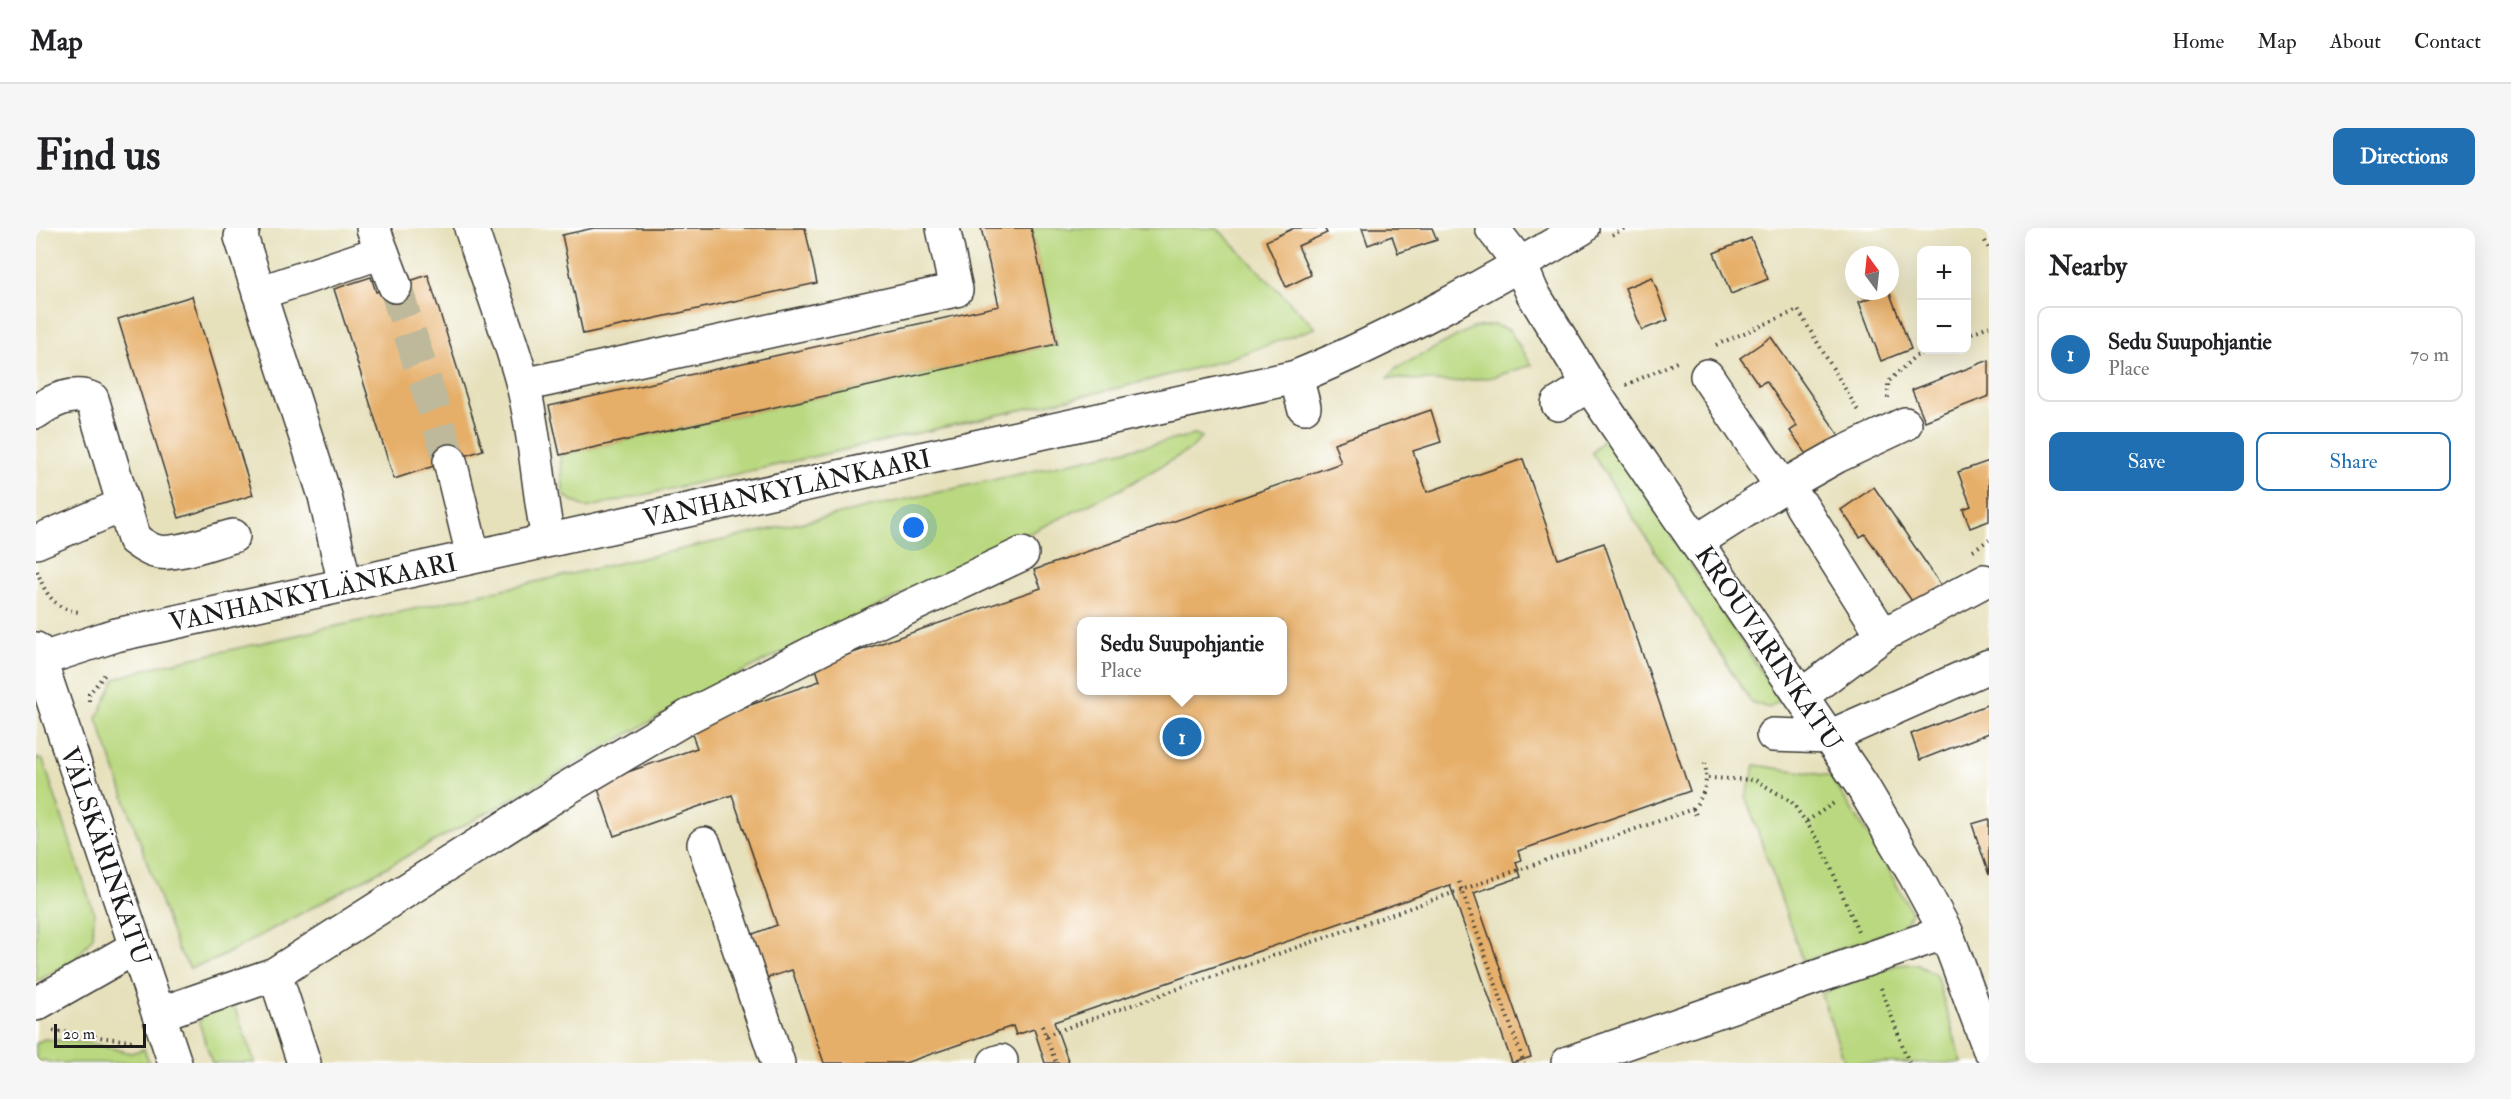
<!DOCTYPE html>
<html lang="en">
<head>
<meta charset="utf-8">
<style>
	:root { --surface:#fff; --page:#f6f6f6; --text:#202124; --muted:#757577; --line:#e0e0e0; --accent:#1f6fb2 }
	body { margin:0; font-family:"IM FELL Double Pica",serif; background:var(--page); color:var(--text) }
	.controls { position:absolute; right:18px; top:18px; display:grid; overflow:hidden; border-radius:12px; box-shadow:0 6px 24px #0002 }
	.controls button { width:54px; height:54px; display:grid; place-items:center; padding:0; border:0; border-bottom:2px solid var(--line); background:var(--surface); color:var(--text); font:30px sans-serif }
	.compass { position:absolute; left:1809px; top:18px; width:54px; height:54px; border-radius:50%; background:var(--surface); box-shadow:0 6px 24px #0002; rotate:345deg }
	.scale { position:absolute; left:18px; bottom:15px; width:92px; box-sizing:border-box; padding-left:6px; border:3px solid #1c1c1c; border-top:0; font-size:16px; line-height:21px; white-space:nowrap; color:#1c1c1c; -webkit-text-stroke:4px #fff; paint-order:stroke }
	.you { position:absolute; left:878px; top:300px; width:21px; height:21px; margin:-15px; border:4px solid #fff; border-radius:50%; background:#1a73e8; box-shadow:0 0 0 9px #1a73e833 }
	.badge { display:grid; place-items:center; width:39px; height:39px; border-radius:50%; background:var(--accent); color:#fff; font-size:20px; font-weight:700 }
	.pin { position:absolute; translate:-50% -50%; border:3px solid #fff; box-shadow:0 2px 6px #0006 }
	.popup { position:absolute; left:1041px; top:389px; width:210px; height:78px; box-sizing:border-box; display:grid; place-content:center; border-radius:12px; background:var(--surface); filter:drop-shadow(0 2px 4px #0005); font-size:20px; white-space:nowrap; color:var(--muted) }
	.popup b { font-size:22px; color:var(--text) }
	.popup::after { content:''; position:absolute; left:50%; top:100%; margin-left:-12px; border:12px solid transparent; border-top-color:var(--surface) }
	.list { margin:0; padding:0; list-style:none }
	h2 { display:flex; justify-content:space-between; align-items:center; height:78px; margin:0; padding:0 24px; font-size:26px }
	h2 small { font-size:20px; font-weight:400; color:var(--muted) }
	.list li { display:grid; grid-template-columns:39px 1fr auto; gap:18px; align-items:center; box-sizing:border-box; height:96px; margin:0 12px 12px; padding:0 12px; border:2px solid var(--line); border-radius:12px }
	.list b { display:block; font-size:22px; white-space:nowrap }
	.list p { margin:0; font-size:20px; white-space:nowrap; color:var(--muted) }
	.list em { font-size:20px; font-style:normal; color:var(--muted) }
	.actions { display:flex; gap:12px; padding:18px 24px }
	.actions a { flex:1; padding:14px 0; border:2px solid var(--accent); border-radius:12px; text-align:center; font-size:21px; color:var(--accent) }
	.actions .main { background:var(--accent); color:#fff }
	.map { position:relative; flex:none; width:1953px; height:835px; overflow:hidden; border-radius:12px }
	header { display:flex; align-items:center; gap:36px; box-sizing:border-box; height:84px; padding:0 30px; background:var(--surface); border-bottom:2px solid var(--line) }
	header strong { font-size:28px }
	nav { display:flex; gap:33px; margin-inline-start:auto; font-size:21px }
	.intro { display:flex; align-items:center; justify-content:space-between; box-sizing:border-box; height:144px; padding:0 36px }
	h1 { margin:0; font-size:42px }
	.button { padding:15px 27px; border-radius:12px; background:var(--accent); color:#fff; font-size:21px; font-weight:700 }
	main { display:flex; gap:36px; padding:0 36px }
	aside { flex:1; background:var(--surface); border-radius:12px; box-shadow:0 6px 24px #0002 }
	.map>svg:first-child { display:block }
</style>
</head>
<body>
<header>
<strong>Map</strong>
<nav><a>Home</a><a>Map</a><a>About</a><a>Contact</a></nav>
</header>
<div class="intro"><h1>Find us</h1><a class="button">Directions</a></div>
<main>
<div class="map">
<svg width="1953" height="835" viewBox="0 0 1953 835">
	<rect width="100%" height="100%" fill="#fff"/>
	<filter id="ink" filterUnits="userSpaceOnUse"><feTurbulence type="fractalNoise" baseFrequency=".0167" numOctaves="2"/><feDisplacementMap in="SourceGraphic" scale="12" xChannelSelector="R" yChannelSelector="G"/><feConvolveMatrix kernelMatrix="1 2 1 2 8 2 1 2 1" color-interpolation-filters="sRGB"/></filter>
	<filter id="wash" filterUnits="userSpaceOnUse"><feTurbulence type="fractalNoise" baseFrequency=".008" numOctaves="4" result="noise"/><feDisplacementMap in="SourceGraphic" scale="24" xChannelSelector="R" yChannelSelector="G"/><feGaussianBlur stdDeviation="1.35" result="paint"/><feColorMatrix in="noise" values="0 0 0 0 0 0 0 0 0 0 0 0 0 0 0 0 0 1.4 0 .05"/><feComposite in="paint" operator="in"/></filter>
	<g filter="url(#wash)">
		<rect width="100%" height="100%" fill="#e6e0bb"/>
		<g fill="#b9d87f" stroke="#6a7a4e" stroke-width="1.5">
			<path d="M995 0H1181L1279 100 1186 133 1086 159 550 280 528 268 524 227 1021 116Z"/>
			<path d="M1457 97 1473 102 1496 137 1457 149 1417 154 1352 150 1359 141 1436 100Z"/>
			<path d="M1158 207 1166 209 1155 221 1085 261 691 451 434 594 181 731 154 740 141 720 61 491 79 451 113 440Z"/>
			<path d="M1570 208 1744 472 1733 480 1715 474 1556 225Z"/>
			<path d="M0 530 7 532 58 685 57 709 39 732 0 754Z"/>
			<path d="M1719 537 1794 548 1840 619 1875 683 1872 692 1861 701 1767 734 1710 570Z"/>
			<path d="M1880 736 1900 747 1926 835H1809L1785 766 1860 737Z"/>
			<path d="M197 775 219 835H176L163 794 170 784Z"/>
			<path d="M8 811 58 816 95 825 108 821 113 835H17L7 832 0 835V816Z"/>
		</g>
		<g id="blocks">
			<g fill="#e6af69" fill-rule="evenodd">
				<path d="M558 0H769L781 55 547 106 526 7Z"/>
				<path d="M945 0H995L1021 116 524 227 513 178 963 78Z"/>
				<path d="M1258 0H1288L1291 5 1262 18 1275 47 1250 59 1230 13Z"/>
				<path d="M1326 0H1396L1401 12 1362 25 1356 8 1332 17Z"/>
				<path d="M1715 10 1732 51 1695 66 1678 25Z"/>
				<path d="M392 47 447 222 358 251 298 61 335 49 340 64Z"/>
				<path d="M1616 49 1632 92 1606 102 1589 60Z"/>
				<path d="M1853 63 1875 121 1845 133 1823 74Z"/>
				<path d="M156 68 217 267 143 290 82 91Z"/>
				<path d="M1735 109 1803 207 1772 228 1754 203 1761 198 1730 153 1723 157 1704 130Z"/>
				<path d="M1953 132V168L1889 193 1876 162Z"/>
				<path d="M1395 182 1405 214 1377 223 1391 264 1487 231 1522 331 1568 315 1654 563 1482 623 1485 632 1480 634 1485 649 1438 665 1495 829 1476 835 1414 657 1018 794 1033 835H1009L998 801 980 807 977 798 869 835H788L756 742 724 752 709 709 741 697 696 567 578 608 560 555 661 520 653 498 784 453 779 438 1005 360 998 342 1305 235 1298 215ZM1046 394H1246V462H1046Z"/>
				<path d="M1953 233V293L1934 300 1927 281 1935 278 1922 244Z"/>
				<path d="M1838 259 1905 357 1878 376 1829 306 1824 309 1805 282Z"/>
				<path d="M1953 476V505L1884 532 1875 506Z"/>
				<path d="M1953 591V647L1936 596Z"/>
			</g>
		</g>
	</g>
	<g filter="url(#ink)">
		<use href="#blocks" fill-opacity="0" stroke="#3a3934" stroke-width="1.5"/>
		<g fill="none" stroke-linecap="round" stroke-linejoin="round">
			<path stroke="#beb99b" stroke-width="33" stroke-dasharray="33 16" stroke-linecap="butt" d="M359 58 414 233"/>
			<defs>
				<g id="minor">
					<path d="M207 0 205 9 289 268 309 357"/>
					<path d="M337 0 359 58"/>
					<path d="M435 0C452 52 473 104 487 157 500 208 502 260 512 311"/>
					<path d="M1456 0 1484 36 1496 64 1553 157 1825 556 1879 647 1910 704 1953 820"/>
					<path d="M223 65 346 24"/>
					<path d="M1260 149 1268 179"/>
					<path d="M487 157 920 62 907 0"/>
					<path d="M1522 176 1553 157"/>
					<path d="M0 184C15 173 38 162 56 171L98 311C105 316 114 323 123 324 143 327 177 313 197 308"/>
					<path d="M414 233 437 328"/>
					<path d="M1746 259 1801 228 1869 196"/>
					<path d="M1765 277 1847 407 1765 468"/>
					<path d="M0 314 87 277"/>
					<path d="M1660 314 1746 259 1671 148"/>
					<path d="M1847 407 1948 353"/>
					<path d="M0 421 139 835"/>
					<path d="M0 433 80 407 1260 149C1360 108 1453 55 1546 0"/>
					<path d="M1737 507 1793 509 1953 438"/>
					<path d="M668 616 742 835"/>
					<path d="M239 746 268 835"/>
					<path d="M0 776 100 719"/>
					<path d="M123 786 239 746 531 560 653 488 790 418 986 326"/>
					<path d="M959 835 965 833"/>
					<path d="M1532 835 1910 704"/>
				</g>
			</defs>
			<use href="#minor" stroke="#3a3934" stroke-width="36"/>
			<g stroke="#3a3934" stroke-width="4" stroke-dasharray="1.5 4.5" stroke-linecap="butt">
				<path d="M1576 7 1589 0"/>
				<path d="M1949 13 1953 21"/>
				<path d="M1930 107 1953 98"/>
				<path d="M1680 117 1762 82 1823 184"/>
				<path d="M1590 157 1643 133"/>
				<path d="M1852 170V154L1878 129 1895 122"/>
				<path d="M1937 322 1953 312"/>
				<path d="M1 343C9 365 18 382 44 384"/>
				<path d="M53 473V466L70 445"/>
				<path d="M1672 550 1719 552 1755 573 1784 614 1822 703"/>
				<path d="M1657 581C1669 566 1672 554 1669 535"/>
				<path d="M1771 593 1801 573"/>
				<path d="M1423 654 1488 835"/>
				<path d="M1845 760 1873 835"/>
				<path d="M1006 798 1020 835"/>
				<path d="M17 803 94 813 99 811"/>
				<path d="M1010 807 1657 581 1660 587"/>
			</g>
			<use href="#minor" stroke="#fff" stroke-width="33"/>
		</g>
	</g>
	<g text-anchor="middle" stroke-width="4.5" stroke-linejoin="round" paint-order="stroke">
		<g font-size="26" fill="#1c1c1c" stroke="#fff">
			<text transform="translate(751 260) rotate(-12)" y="9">VANHANKYLÄNKAARI</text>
			<text transform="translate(277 364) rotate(-12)" y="9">VANHANKYLÄNKAARI</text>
			<text transform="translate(1733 420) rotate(56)" y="9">KROUVARINKATU</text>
			<text transform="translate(70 628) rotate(71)" y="9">VÄLSKÄRINKATU</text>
		</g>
	</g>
</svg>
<div class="controls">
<button>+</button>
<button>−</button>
</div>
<svg class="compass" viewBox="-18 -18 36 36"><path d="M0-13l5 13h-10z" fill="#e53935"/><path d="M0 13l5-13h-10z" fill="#757577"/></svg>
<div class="scale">20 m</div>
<div class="you"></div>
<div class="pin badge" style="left:1146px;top:509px">1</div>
<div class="popup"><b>Sedu Suupohjantie</b>Place</div>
</div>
<aside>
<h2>Nearby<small></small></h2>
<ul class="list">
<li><span class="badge">1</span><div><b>Sedu Suupohjantie</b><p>Place</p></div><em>70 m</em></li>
</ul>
<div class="actions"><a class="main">Save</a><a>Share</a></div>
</aside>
</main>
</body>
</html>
